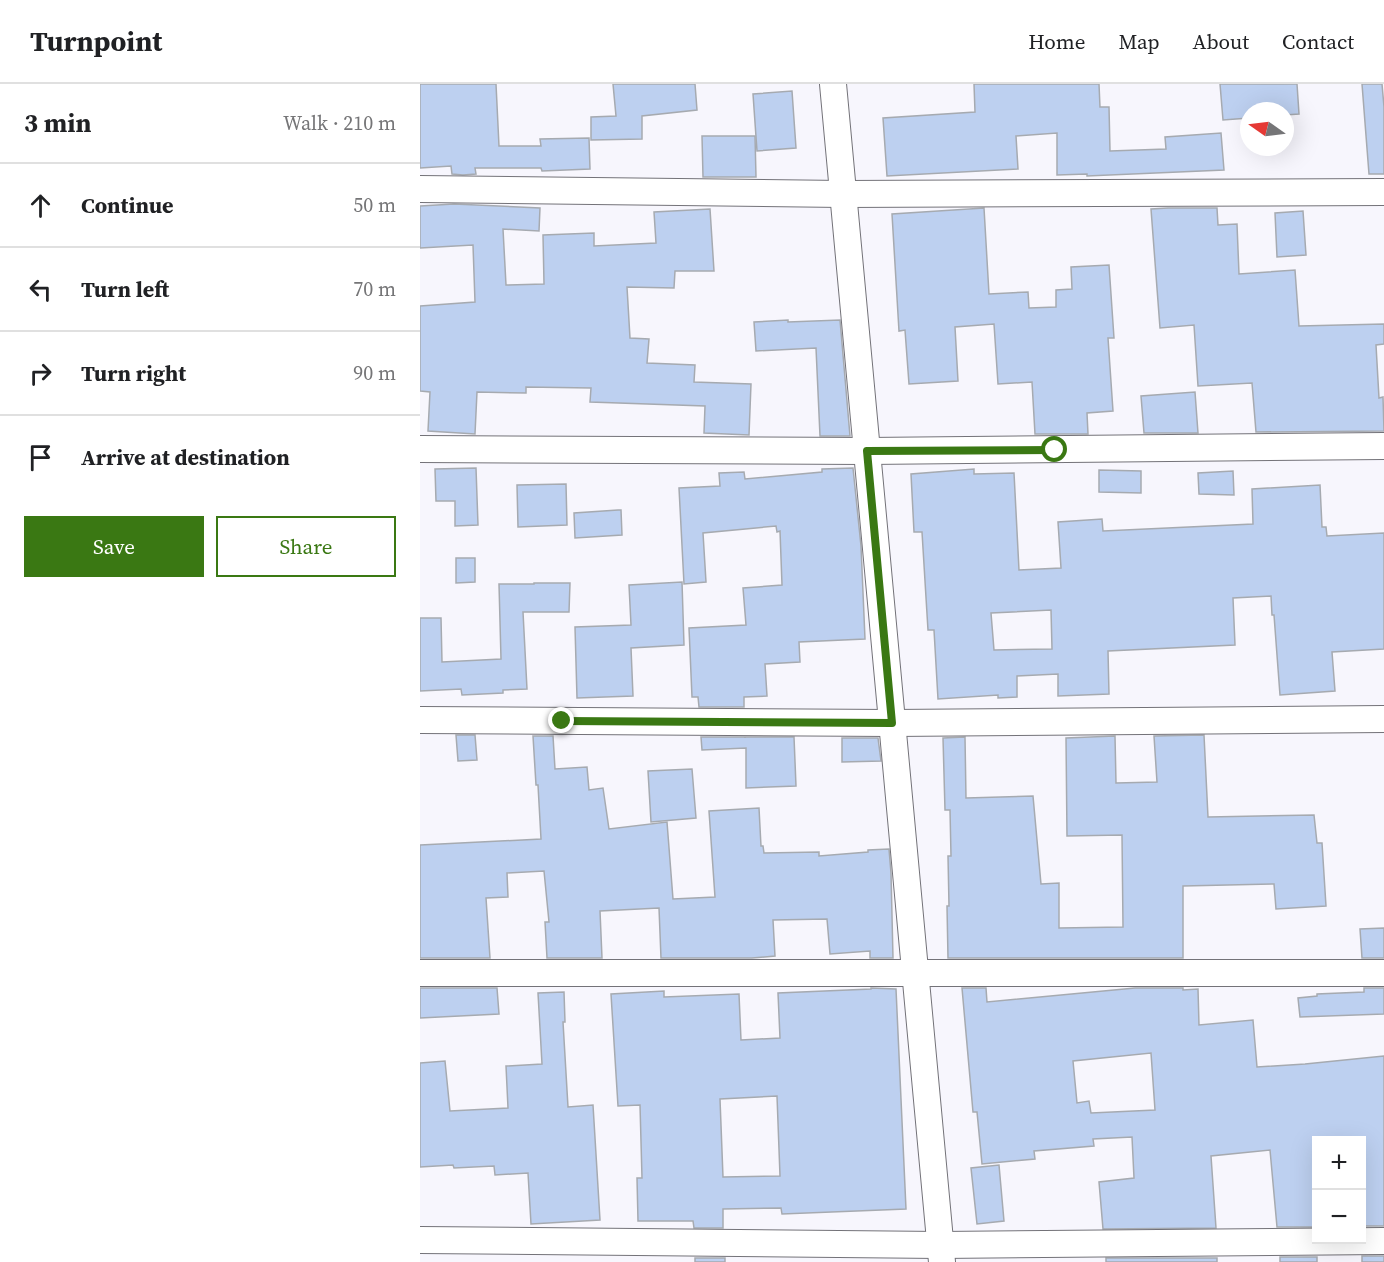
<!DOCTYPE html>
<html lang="en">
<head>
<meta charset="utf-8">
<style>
	:root { --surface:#fff; --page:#f2f2f2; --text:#202124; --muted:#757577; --line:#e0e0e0; --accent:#3a7813 }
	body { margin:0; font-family:"Source Serif 4",serif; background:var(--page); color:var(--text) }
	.controls { position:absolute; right:18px; bottom:18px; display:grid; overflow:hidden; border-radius:0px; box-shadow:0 6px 24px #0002 }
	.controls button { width:54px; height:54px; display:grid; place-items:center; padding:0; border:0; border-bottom:2px solid var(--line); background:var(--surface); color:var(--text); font:30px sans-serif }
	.compass { position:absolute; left:820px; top:18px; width:54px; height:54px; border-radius:50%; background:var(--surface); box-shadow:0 6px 24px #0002; rotate:284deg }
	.stop { position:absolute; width:18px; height:18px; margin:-14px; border:4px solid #3a7813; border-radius:50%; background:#fff }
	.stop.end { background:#3a7813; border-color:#fff; box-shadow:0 2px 6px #0008 }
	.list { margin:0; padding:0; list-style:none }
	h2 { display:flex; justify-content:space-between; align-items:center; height:78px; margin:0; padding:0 24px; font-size:26px }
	h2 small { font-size:20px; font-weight:400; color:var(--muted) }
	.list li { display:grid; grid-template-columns:39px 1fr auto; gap:18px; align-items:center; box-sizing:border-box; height:84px; padding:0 24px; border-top:2px solid var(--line) }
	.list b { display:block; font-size:22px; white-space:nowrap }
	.list em { font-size:20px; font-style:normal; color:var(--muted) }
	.actions { display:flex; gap:12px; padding:18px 24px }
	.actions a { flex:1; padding:14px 0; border:2px solid var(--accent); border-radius:0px; text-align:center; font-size:21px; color:var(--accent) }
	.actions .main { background:var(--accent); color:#fff }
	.icon { flex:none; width:33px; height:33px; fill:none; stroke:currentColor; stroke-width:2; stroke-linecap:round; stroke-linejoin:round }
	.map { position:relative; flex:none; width:964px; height:1178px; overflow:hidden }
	header { display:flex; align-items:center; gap:36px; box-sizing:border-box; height:84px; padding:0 30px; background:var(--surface); border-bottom:2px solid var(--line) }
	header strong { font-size:28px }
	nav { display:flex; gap:33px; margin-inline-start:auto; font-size:21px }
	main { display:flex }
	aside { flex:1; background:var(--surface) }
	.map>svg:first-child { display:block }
</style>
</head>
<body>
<header>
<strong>Turnpoint</strong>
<nav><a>Home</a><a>Map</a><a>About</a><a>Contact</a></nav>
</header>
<main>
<aside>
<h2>3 min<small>Walk · 210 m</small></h2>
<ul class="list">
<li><svg class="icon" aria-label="ahead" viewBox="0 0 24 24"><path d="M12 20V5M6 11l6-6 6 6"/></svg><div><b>Continue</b></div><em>50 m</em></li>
<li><svg class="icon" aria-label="left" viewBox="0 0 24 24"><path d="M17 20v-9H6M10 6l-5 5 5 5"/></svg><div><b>Turn left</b></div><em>70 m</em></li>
<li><svg class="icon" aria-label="right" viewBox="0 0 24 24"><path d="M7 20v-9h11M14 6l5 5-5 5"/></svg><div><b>Turn right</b></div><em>90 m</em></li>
<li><svg class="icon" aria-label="arrive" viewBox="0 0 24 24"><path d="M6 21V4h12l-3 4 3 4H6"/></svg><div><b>Arrive at destination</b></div></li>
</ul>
<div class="actions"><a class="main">Save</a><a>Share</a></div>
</aside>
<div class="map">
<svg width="964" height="1178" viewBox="0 0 964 1178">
	<rect width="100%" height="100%" fill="#f7f6fd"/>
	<g fill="#bdd0f0" stroke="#a6aab0" stroke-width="1.5" fill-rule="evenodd">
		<path d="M0 0H76L79 62H121L120 55 169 54 170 85 122 87 121 84H55L56 90 43 91 32 90 31 82 0 84Z"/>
		<path d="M193 0H275L277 26 222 32V55L171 56V33L196 32Z"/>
		<path d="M554 0H679L680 23H689L690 67 746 65 745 53 801 49 804 86 667 92V90L637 91V49L596 52 598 85 467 92 463 34 555 28Z"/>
		<path d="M800 0H877L879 30 865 31V27H829V34L803 36Z"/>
		<path d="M942 0H962L964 23V90H949Z"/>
		<path d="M372 7 376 64 337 67 333 10Z"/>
		<path d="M282 52H335L336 93H283Z"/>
		<path d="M34 120 120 124 119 147 83 145 86 201 124 200 123 151 174 149V162L236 159 234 128 290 125 294 187H255L254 204 207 203 210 254 229 255 227 279 275 281 274 298 331 300 329 351 284 349 285 322 170 318 171 304 106 303V309L57 308 55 350 8 347 10 308 0 307V222L55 218 53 161 0 164V122Z"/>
		<path d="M564 124 569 210 608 208 609 224 636 223V206L652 205 651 183 689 181 694 254H688L693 327 667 329 668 350H615L612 298 578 300 574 240 535 243 538 297 489 300 485 246 479 247 472 130Z"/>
		<path d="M748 124H797L798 141 817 140 819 190 875 186 879 242 964 240V260L956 261 959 314 963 313 964 347 836 348 832 299 778 302 774 241 740 244 731 125Z"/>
		<path d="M883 127 886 171 857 173 855 129Z"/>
		<path d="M368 236V238L420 236 430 352H400L396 264 336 267 334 238Z"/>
		<path d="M775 308 778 349H724L721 312Z"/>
		<path d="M56 384 58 441 35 442V417H16L15 385Z"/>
		<path d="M433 384 441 462 445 555 379 558 380 578 345 580 347 612 324 613V623H279L278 613H272L269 544 326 541 323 504 362 501 360 447 357 448 356 442 283 449 286 498 264 500 259 404 300 402 299 389 324 388 325 395 402 388V385Z"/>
		<path d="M554 385V390L594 389 599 486 641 484 638 438 682 435 683 447 833 440 832 405 900 401 902 443H906L907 452 964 449V565L912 568 915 607 860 611 854 531H852L851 512 813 514 815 561 688 567 689 610 638 612V590L597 592V613L578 614V611L518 615 514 546H508L502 448H494L491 390ZM631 526 632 565 574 566 571 529Z"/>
		<path d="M679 386 721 387V409L679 408Z"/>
		<path d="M813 387 814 411 779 410 778 389Z"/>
		<path d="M146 400 147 441 98 443 97 401Z"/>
		<path d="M198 426H201L202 451 155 454 154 429Z"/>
		<path d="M36 474H55V498L36 499Z"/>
		<path d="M262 498 264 561 211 564 213 612 157 614 155 543 211 541 209 501Z"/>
		<path d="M114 499H150L149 528H103L107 605 83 606V609L42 611 41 605 0 607V534H21L22 578 81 575 79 500H114Z"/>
		<path d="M36 651H55L57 676 38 677Z"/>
		<path d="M784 651 788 733 894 731 897 759H902L906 822 856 825 854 800 763 802V874H528L527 822H529L528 772H531L530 726H525L523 654 545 653 546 714 613 712 621 800 639 799V844L703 843 702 751 647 752 646 654 695 652 696 699 737 698 734 652Z"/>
		<path d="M113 652H133L135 685 167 683 169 706 183 704 189 745 247 738 253 815 295 813 289 727 339 724 341 762H343L344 769 399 768V772L448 768V766L469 765 471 789 473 874H450V867L410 870 407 835 353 836 355 872 332 874H241L239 824 180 827 182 874H127L125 838H129L124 787 87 789 88 813 66 814 70 874H0V761L121 755 118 701H116Z"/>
		<path d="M281 653H325V654V653H374L376 702 326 704V664L282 666Z"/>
		<path d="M422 654H458L461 677 422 678Z"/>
		<path d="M272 685 276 734 231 738 228 687Z"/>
		<path d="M964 844V874H942L940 845Z"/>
		<path d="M0 904H77L79 930 0 934Z"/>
		<path d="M451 904 476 905 486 1125 362 1130 361 1124 303 1125V1144H274L273 1137H218L217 1094H222L220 1021 198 1022 191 910 244 907V913L319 910 321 956 360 954 358 909 451 905ZM357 1012 360 1092 303 1093 300 1015Z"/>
		<path d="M542 904H566L567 918 715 904H763V906L778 905 779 941 833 936 837 983 885 980 964 972V1142H942V1056H897V1143H857L850 1066 791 1072 796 1144 683 1145 679 1098 714 1094 712 1053 673 1055 674 1062 614 1067 615 1075 562 1080 557 1028H553ZM731 969 735 1026 671 1029 669 1017 657 1019 653 977Z"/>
		<path d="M944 904H964V930L880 933 878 914 897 912V910L944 908Z"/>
		<path d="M144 908 145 938H143L148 1023 173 1021 180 1136 111 1140 108 1089 75 1091 74 1082 34 1084 33 1081 0 1083V979L25 977 30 1027 88 1024 86 982 122 980 118 909Z"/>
		<path d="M579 1081 584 1137 557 1140 551 1084Z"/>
		<rect x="942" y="1172" width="22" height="6"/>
		<rect x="860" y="1173" width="37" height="5"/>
		<rect x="275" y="1174" width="30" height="4"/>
		<rect x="686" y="1174" width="111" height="4"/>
	</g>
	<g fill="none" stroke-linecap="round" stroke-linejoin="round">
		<defs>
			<g id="street">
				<path d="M413 0 522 1178"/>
				<path d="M0 105 423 110 964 108"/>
				<path d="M0 365 447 367 964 362"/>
				<path d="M0 636 472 639 964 635"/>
				<path d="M0 889H964"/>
				<path d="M0 1156 520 1161 964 1157"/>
			</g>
		</defs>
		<use href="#street" stroke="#737278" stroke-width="28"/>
		<use href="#street" stroke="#fff" stroke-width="26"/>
	</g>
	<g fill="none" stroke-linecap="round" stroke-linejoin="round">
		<path stroke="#3a7813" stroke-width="8" d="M142 637 472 639 447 367 635 366"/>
	</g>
</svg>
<div class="controls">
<button>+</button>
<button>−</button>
</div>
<svg class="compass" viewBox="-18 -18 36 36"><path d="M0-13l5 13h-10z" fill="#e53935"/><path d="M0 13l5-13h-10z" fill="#757577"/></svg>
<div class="stop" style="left:635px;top:366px"></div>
<div class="stop end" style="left:142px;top:637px"></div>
</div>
</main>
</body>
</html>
